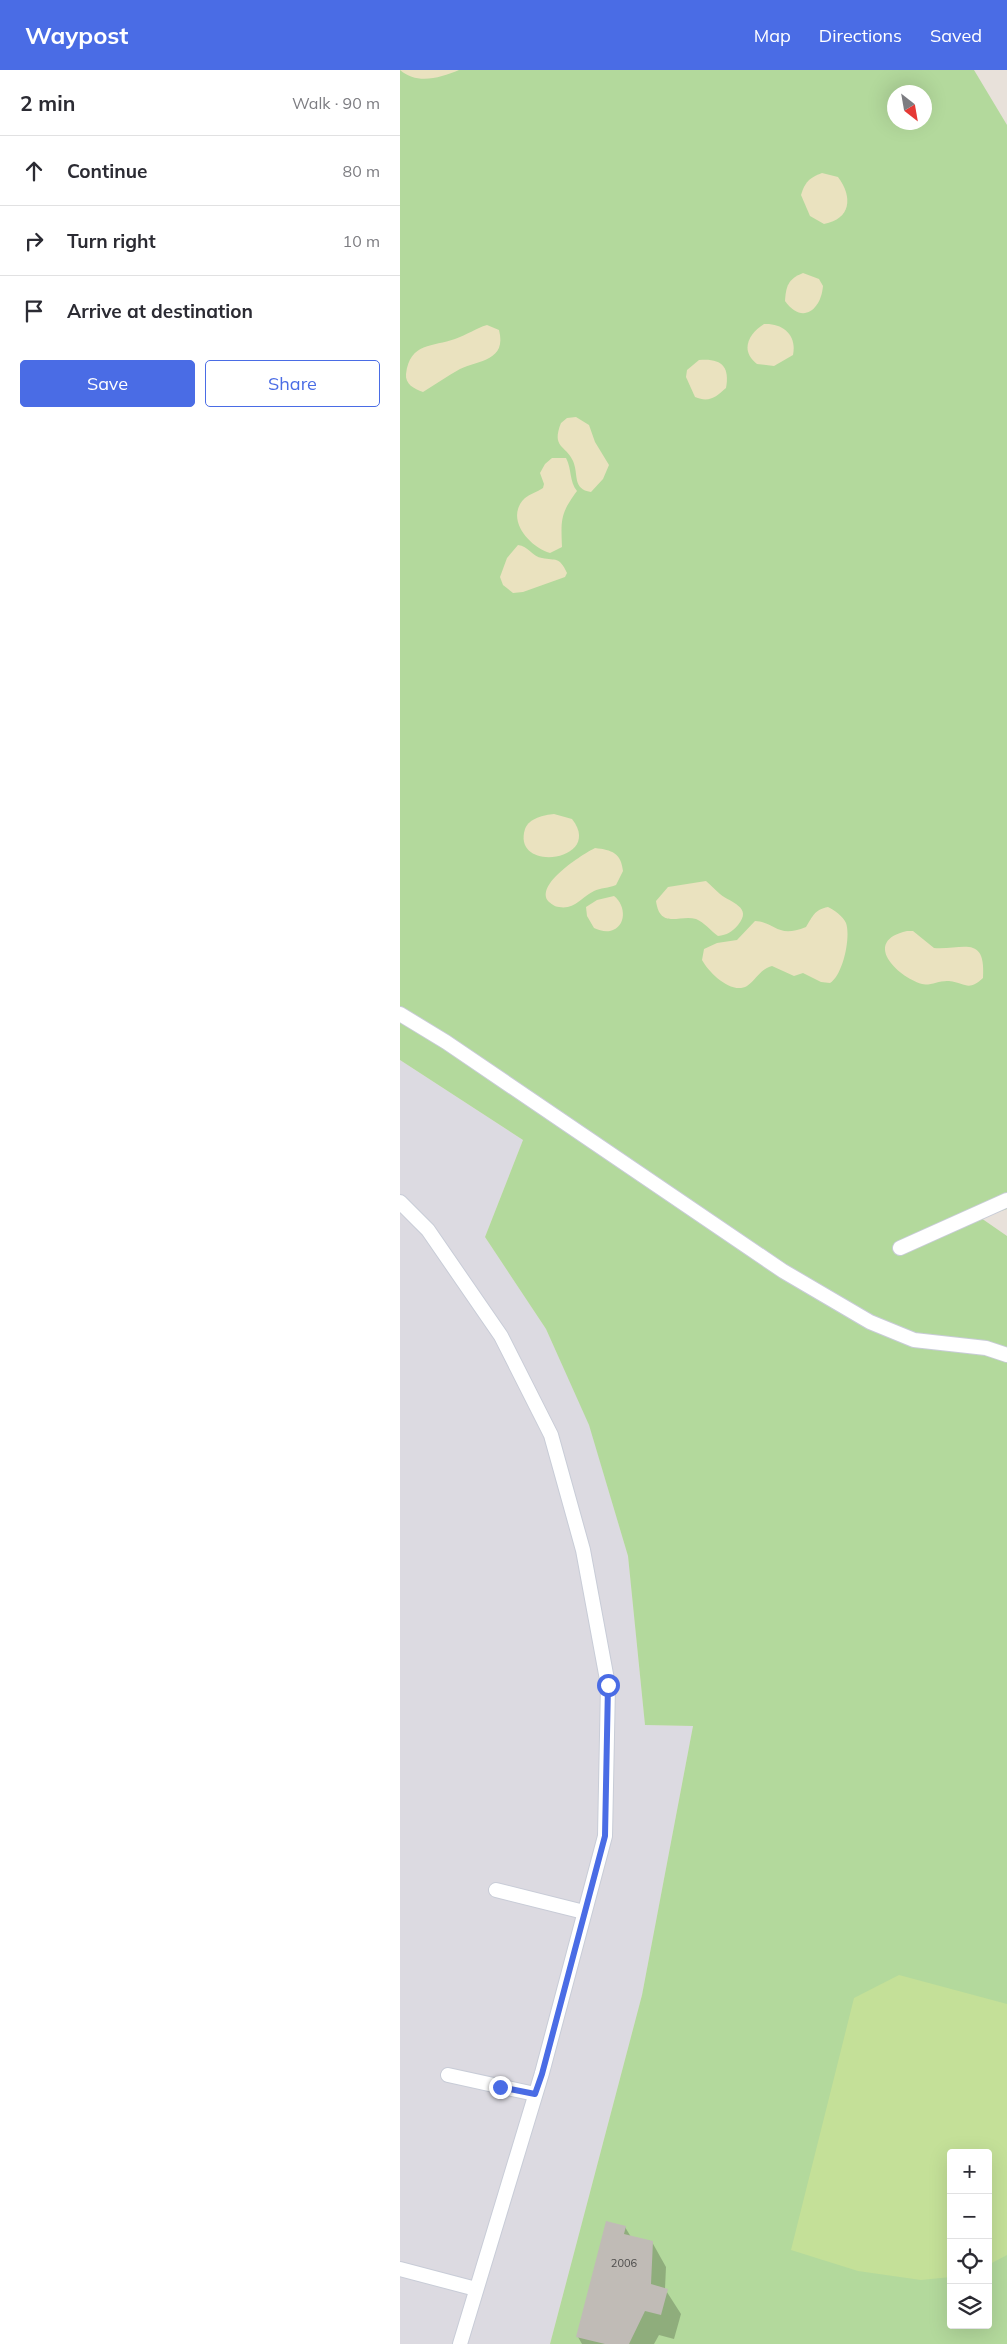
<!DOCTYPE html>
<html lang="en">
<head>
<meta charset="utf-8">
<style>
	:root { --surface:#fff; --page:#f2f2f3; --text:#2b2b33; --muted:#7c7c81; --line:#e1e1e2; --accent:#4a6ce5 }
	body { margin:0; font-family:Mulish,sans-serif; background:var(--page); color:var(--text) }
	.controls { position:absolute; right:15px; bottom:15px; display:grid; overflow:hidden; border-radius:5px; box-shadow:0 5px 20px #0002 }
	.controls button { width:45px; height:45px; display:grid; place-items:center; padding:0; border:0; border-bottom:1px solid var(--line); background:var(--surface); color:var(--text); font:25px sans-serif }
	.compass { position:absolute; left:487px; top:15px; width:45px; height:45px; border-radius:50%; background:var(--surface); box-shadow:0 5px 20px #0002; rotate:149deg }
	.stop { position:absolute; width:15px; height:15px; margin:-11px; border:4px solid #4a6ce5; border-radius:50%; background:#fff }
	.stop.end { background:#4a6ce5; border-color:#fff; box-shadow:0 1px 5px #0008 }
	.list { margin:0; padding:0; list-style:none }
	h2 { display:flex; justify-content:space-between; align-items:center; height:65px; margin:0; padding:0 20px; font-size:21px }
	h2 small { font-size:16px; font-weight:400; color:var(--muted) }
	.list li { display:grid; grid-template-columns:32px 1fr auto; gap:15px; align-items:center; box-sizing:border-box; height:70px; padding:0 20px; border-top:1px solid var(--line) }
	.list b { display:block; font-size:19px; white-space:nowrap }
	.list em { font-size:16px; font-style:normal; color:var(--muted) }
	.actions { display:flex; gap:10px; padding:15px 20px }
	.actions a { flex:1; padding:11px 0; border:1px solid var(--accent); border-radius:5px; text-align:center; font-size:18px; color:var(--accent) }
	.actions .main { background:var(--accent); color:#fff }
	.icon { flex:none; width:28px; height:28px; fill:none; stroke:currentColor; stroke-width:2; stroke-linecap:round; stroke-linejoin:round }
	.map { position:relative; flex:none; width:607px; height:2274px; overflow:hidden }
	header { display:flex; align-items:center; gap:30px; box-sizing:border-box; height:70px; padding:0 25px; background:var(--accent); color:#fff }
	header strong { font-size:24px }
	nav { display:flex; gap:28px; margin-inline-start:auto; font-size:18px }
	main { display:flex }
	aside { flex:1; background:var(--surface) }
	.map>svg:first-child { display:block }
</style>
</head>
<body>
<header>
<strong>Waypost</strong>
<nav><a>Map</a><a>Directions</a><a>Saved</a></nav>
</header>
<main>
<aside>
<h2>2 min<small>Walk · 90 m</small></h2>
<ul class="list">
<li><svg class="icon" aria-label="ahead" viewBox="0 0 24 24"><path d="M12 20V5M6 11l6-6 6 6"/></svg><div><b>Continue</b></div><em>80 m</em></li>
<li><svg class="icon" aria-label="right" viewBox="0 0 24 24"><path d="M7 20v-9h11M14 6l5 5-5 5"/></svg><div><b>Turn right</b></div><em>10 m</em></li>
<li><svg class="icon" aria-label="arrive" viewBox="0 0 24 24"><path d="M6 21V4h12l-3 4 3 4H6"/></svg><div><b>Arrive at destination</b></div></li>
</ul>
<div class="actions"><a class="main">Save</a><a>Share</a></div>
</aside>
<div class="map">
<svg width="607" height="2274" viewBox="0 0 607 2274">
	<rect width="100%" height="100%" fill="#e8e1da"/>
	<path fill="#dcdae1" d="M0 990 123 1070 85 1167 146 1259 189 1354 228 1486 245 1655 293 1656 242 1925 150 2274H0Z"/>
	<path fill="#b3d99c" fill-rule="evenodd" d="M0 0H574L607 55V1139L581 1148 607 1166V2274H150L242 1925 293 1656 245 1655 228 1486 189 1355 146 1259 85 1167 123 1070 0 990ZM494 22H524V52H494ZM551 2083H588V2255H551Z"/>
	<g fill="#eae2bf">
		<path d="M59 0C40 8 17 15 0 0Z"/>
		<path d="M422 103 438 107C453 127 451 149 424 154L410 146 401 125C405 112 409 108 422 103Z"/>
		<path d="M403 203 419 209 423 216C421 240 402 255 385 231 386 216 388 209 403 203Z"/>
		<path d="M364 254C383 253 397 265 393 285L374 296 357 294C340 281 348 264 364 254Z"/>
		<path d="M87 255 99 260C107 291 79 290 60 299 47 306 36 314 23 322 14 319 5 314 6 304 10 272 33 277 55 269 67 265 76 258 87 255Z"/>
		<path d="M299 290C321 288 330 296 326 318 316 327 309 333 295 327L286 307 287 300Z"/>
		<path d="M176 347 189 355 195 372 209 395 203 409 191 422C172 419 179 405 173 391 166 375 151 378 161 353L167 348Z"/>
		<path d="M152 388H166C172 399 169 411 177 421 160 444 161 450 162 477L150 483C129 477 104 448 125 428 130 424 137 422 143 418L144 414 140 403 145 394Z"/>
		<path d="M118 475C128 476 133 487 142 488 156 491 159 486 167 503L165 507 123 522 113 523 103 515 100 507 107 488Z"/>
		<path d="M154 744 172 749C205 791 111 804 125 759 129 748 144 745 154 744Z"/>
		<path d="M195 778C212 780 221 783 223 801L216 815C209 818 200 818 194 821 182 827 174 840 159 837 155 837 152 834 149 832 133 815 183 784 195 778Z"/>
		<path d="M306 811C311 815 315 820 320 824 331 833 353 837 338 855 332 862 327 865 318 866 311 861 304 852 296 849 280 844 260 860 256 831L268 817Z"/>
		<path d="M214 826C226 835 227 857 210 861 204 862 199 860 194 858L187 846 186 837 197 830Z"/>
		<path d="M428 837C434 840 443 846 446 853 451 867 443 905 430 913L421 912 403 903 394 906 372 896C360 899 357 909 347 916 332 925 309 903 302 890L304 879 317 873 337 870 355 851C375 852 377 869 406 857 413 846 414 840 428 837Z"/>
		<path d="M507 861H513L534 878C563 880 586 864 583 908 568 922 566 913 549 911 540 910 530 916 522 914 496 906 462 871 507 861Z"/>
	</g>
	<path fill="#c4e098" d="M499 1905 607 1934V2185L588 2195V2083H551V2207L521 2210 458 2201 391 2180 454 1928Z"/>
	<path fill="#0003" d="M225 2157 231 2167 252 2172 266 2197 265 2219 281 2244 274 2269 259 2265 254 2274H182L178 2267Z"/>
	<path fill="#c0bbb6" d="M206 2151 226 2156 224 2164 253 2171 251 2214 268 2219 261 2245 245 2241 229 2274H205L176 2267Z"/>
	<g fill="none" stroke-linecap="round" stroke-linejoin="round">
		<defs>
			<g id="lane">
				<path d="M0 944 46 972 383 1201 470 1252 514 1270 586 1278 607 1285"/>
				<path d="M0 1132 28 1160 101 1266 151 1365 183 1480 208 1615 205 1766 142 2003 60 2274"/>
				<path d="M500 1178 607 1130"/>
				<path d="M96 1820 184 1842"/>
				<path d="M48 2005 135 2024"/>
				<path d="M0 2199 76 2219"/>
			</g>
		</defs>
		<use href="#lane" stroke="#c8ccd7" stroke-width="16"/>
		<use href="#lane" stroke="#fff" stroke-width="14"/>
	</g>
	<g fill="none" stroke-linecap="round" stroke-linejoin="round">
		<path stroke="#4a6ce5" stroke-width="6" d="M100 2017 135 2024 142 2004 205 1766 208 1615"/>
	</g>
	<g text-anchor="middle" stroke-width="5" stroke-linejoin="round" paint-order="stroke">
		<g font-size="11" fill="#4d4c4b">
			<text x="224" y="2197">2006</text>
		</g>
	</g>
</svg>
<div class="controls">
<button>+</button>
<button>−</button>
<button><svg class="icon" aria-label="locate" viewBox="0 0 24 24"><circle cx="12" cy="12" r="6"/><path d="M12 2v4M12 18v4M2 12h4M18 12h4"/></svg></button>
<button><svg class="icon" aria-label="layers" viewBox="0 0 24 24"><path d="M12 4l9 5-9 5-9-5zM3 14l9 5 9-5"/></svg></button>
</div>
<svg class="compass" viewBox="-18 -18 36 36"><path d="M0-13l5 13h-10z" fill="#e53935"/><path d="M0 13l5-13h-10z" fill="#7c7c81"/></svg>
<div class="stop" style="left:208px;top:1615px"></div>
<div class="stop end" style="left:100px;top:2017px"></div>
</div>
</main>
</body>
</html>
